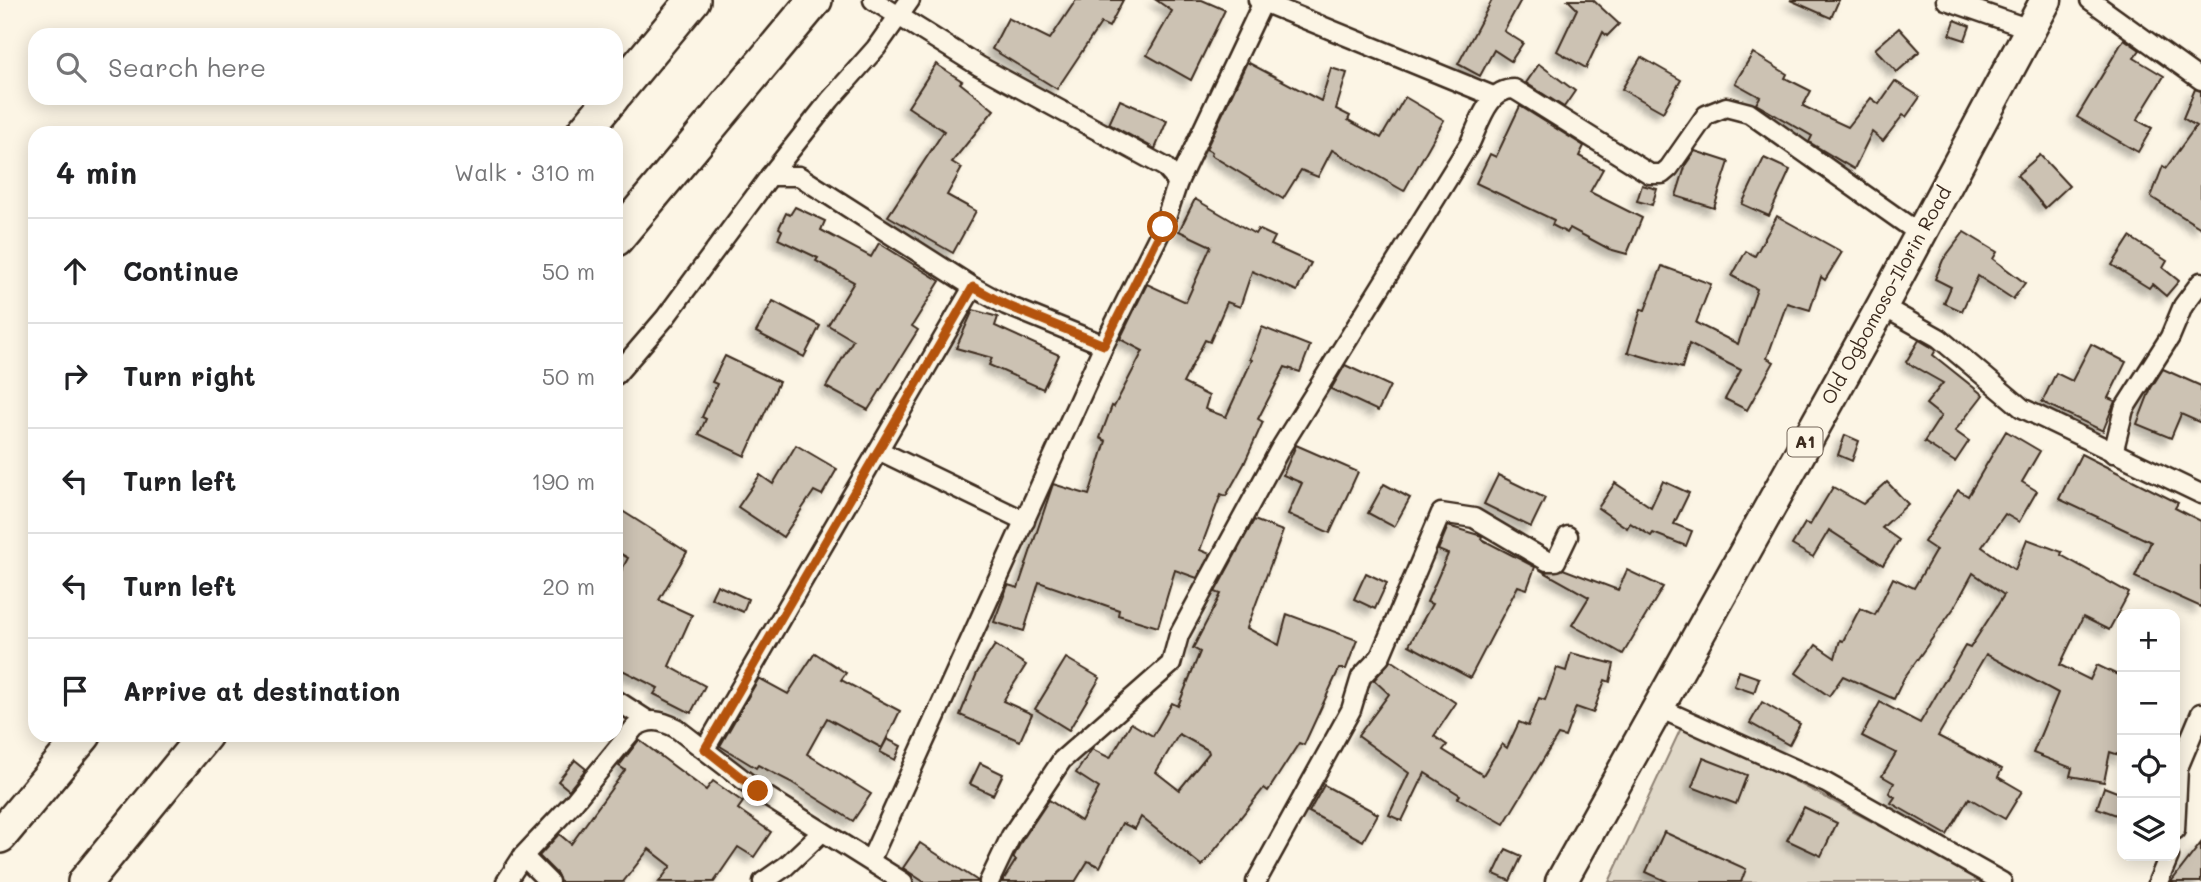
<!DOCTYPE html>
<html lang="en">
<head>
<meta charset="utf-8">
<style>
	:root { --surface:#fff; --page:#f6f6f6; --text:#202124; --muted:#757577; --line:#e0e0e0 }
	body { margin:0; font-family:Mali,sans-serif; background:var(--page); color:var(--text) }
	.controls { position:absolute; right:21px; bottom:21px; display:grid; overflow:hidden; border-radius:14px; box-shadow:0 4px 18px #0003 }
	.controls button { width:63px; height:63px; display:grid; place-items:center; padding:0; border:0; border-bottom:2px solid var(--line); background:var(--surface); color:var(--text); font:35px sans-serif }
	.stop { position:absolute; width:21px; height:21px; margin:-16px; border:5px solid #b45309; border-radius:50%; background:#fff }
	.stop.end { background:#b45309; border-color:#fff; box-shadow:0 2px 7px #0008 }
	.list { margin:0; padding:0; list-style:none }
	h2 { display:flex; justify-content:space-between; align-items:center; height:91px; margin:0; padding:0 28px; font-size:30px }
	h2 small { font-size:23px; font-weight:400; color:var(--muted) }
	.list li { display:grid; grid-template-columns:46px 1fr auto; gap:21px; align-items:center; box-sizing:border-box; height:105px; padding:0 28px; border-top:2px solid var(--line) }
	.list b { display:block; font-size:26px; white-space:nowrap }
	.list em { font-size:23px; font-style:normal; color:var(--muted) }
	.icon { flex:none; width:38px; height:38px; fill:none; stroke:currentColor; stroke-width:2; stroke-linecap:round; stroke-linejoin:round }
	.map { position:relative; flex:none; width:2201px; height:882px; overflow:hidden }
	.search { position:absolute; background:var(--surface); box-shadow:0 4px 18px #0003; left:28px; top:28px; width:595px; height:77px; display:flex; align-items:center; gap:18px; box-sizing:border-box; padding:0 24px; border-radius:21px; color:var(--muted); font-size:26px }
	.panel { position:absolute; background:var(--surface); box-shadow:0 4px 18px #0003; left:28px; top:126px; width:595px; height:616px; border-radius:21px }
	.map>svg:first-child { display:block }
</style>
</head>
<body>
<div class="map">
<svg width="2201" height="882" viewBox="0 0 2201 882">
	<defs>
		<filter id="shadow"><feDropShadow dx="-6" dy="6" stdDeviation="3.5" flood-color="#0004"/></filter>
	</defs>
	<rect width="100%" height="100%" fill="#fcf5e5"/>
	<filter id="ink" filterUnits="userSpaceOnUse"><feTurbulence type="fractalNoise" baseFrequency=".0143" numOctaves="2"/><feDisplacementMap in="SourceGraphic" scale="14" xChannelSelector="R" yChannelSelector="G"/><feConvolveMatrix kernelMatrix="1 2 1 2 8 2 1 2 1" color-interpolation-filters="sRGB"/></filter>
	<g filter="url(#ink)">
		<path fill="#e0d8c8" stroke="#8e8173" stroke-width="2" d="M1681 728 1758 762 1988 882H1609Z"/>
		<g fill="#ccc2b3" stroke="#3b2a1e" stroke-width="2" fill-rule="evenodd" filter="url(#shadow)">
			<path d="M1076 0H1123L1109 27 1101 23 1057 89 992 49 1008 18 1050 39Z"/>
			<path d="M1156 0H1202L1225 10 1191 80 1147 55 1172 11Z"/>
			<path d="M1492 0H1521L1504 31 1523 43 1511 61 1494 50 1480 76 1458 64Z"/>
			<path d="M1568 0H1593L1619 24 1607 36 1603 32 1586 68 1557 51 1577 9Z"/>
			<path d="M1790 0H1839L1831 18Z"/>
			<path d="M1955 20 1970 26 1965 40 1950 35Z"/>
			<path d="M1899 28 1920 51 1897 72 1875 49Z"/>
			<path d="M2124 39 2140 50 2134 58 2164 76 2137 120 2152 128 2138 152 2077 117Z"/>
			<path d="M1753 53 1787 74 1785 78 1811 91 1803 106 1848 127 1871 98 1879 104 1895 81 1920 97 1906 117 1903 115 1883 141 1872 132 1854 169 1809 142 1812 136 1756 104 1760 97 1735 83Z"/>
			<path d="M1641 57 1681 80 1663 112 1622 89Z"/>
			<path d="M1247 62 1321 101 1331 68 1347 73 1336 109 1350 116 1348 120 1381 138 1405 97 1444 120 1404 191 1332 150 1318 177 1301 170 1283 199 1211 155 1212 152 1206 149Z"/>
			<path d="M936 64 962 81 960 83 994 110 952 162 962 168 947 195 976 211 953 253 888 216 944 131 908 107Z"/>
			<path d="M1539 64 1575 91 1564 107 1526 83Z"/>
			<path d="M2195 89 2201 91V228L2151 197 2163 166 2166 168 2196 126 2183 118Z"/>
			<path d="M1120 100 1167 121 1155 149 1109 124Z"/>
			<path d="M1520 106 1584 146 1579 156 1603 169 1590 192 1642 218 1627 254 1609 249 1570 228 1567 233 1552 225 1554 220 1476 183 1490 154 1496 157Z"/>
			<path d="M1695 151 1729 162 1714 208 1676 196 1686 164Z"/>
			<path d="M2040 155 2069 186 2045 208 2017 175Z"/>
			<path d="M1764 158 1790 170 1769 216 1742 204Z"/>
			<path d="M1642 185 1657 189 1652 205 1637 201Z"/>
			<path d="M1195 199 1255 234 1258 229 1275 237 1271 245 1311 263 1297 291 1252 271 1240 307 1227 302 1210 342 1205 340 1183 383 1209 396 1205 409 1226 417 1252 360 1250 359 1262 327 1310 346 1300 372 1285 367 1258 419 1263 422 1244 464 1226 496 1221 494 1200 550 1210 554 1197 578 1175 570 1158 627 1118 615 1119 610 1039 582 1024 631 994 622 1008 585 1018 588 1053 484 1089 495 1106 441 1100 438 1112 406 1114 407 1143 351 1120 339 1147 284 1186 302 1211 246 1179 231Z"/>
			<path d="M795 207 825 221 821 230 871 257 879 243 940 281 912 326 918 330 868 410 826 387 853 340 828 325 854 282 816 261 818 258 778 239 782 230 779 228 786 213 790 215Z"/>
			<path d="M1777 216 1842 252 1825 280 1821 277 1810 310 1787 303 1767 358 1774 362 1747 410 1725 399 1741 370 1689 344 1682 368 1628 352 1641 309 1645 310 1662 266 1711 284 1696 323 1738 344 1757 289 1732 276 1746 251 1755 256Z"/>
			<path d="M1964 232 1997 252 1993 259 2025 283 2013 299 1978 276 1962 311 1944 303 1951 287 1935 279 1943 260Z"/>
			<path d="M2130 237 2167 261 2163 268 2179 281 2166 296 2152 284 2149 288 2112 265Z"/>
			<path d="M773 301 820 326 804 357 756 332Z"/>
			<path d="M973 310 998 317 995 326 1059 355 1043 389 989 365 992 358 956 348Z"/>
			<path d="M1919 340 1936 350 1933 355 1983 395 1955 431 1969 441 1955 462 1924 442 1941 416 1926 404 1943 383 1906 362Z"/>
			<path d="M2091 344 2126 362 2108 398 2115 401 2103 431 2042 402 2056 373 2072 381Z"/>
			<path d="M725 356 779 382 745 456 699 434 706 419 702 417 717 384 712 382Z"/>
			<path d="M1345 365 1390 386 1378 411 1331 389Z"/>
			<path d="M2163 369 2201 386V423L2181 414 2171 438 2137 424 2151 388Z"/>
			<path d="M2006 431 2040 451 2022 482 2037 491 2019 522 2005 514 1982 547 2015 570 2027 539 2062 552 2061 555 2129 593 2109 630 2083 617 2060 665 2090 680 2097 665 2122 677V756L2110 752 2104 782 2070 776 2072 768 2033 753 2058 693 1986 654 1938 736 2002 769 1998 777 2022 791 2005 819 1969 798 1947 835 1891 803 1895 797 1889 793 1894 783 1882 776 1896 753 1862 736 1880 702 1920 723 1965 646 1970 648 2004 595 1973 573 1954 608 1904 678 1894 699 1843 676 1829 696 1796 673 1816 645 1835 658 1840 640 1843 641 1860 608 1875 615 1893 578 1914 588 1936 550 1924 542 1958 490 1968 496Z"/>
			<path d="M1845 435 1859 441 1852 461 1838 455Z"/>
			<path d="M796 445 837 469 822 495 814 491 783 537 738 507 760 475 773 484Z"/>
			<path d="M1296 445 1358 472 1330 533 1288 514 1302 483 1283 475Z"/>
			<path d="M2081 454 2178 503 2175 508 2201 521V607L2135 577 2151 542 2059 499Z"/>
			<path d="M1498 475 1545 498 1531 527 1484 504Z"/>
			<path d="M1663 481 1689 493 1674 524 1692 531 1686 546 1653 533 1651 536 1630 523 1627 528 1598 508 1615 483 1651 507Z"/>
			<path d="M1887 482 1908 504 1882 528 1899 540 1883 565 1829 530 1813 557 1792 545 1805 523 1810 525 1833 487 1863 504Z"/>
			<path d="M1384 484 1410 498 1394 527 1368 513Z"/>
			<path d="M616 507 687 552 659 600 692 615 669 666 705 686 691 713 654 694 658 688 616 667V581L628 558 616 551Z"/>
			<path d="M1254 520 1283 531 1247 628 1279 645 1287 614 1357 640 1346 669H1339L1304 745 1299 743 1268 791 1264 788 1202 866 1141 817 1135 829 1122 823 1100 867 1088 861 1075 882H1002L1016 860 1013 858 1021 842 1049 800 1081 821 1099 788 1076 773 1092 749 1110 758 1131 723 1153 736 1172 703 1178 706 1200 652 1193 648 1221 594 1215 592ZM1179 734 1208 750 1209 753 1179 790 1156 772Z"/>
			<path d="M1448 526 1482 536 1481 539 1535 567 1527 589 1518 586 1470 678 1409 645 1432 604 1427 602 1448 554 1438 550Z"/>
			<path d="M1563 569 1618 590 1627 570 1663 587 1623 654 1572 625 1589 597 1542 571Z"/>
			<path d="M1366 573 1387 583 1375 609 1354 599Z"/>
			<path d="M717 585 748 599 743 612 711 598Z"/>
			<path d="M995 645 1026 665 1003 701 1032 714 1020 741 960 715 977 673Z"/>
			<path d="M815 653 846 673 841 680 900 711 882 748 827 718 807 754 871 794 853 821 791 782 758 765 756 768 720 746 759 678 788 694Z"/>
			<path d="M1571 653 1614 664 1610 682 1605 680 1593 713 1576 707 1565 737 1558 735 1504 824 1458 798 1460 795 1425 773 1402 821 1389 815 1409 773 1358 736 1389 694 1374 680 1391 660 1456 703 1434 736 1447 745 1443 750 1483 775 1502 744 1507 748 1519 722 1528 726 1539 698 1545 700 1557 668 1566 671Z"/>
			<path d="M1066 658 1100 678 1069 730 1035 709Z"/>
			<path d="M1739 671 1759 678 1754 693 1734 686Z"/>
			<path d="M1762 702 1800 724 1789 745 1750 723Z"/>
			<path d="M887 739 901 746 895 760 880 752Z"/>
			<path d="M639 740 706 790 713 781 743 802 738 809 771 832 754 857 738 847 714 882H659L671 866 649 849 623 882H560L557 874 539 856 559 834 571 844 625 770 619 766Z"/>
			<path d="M1703 758 1747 775 1736 804 1692 787Z"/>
			<path d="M575 760 586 769 569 790 558 781Z"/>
			<path d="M980 763 1003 774 993 795 970 784Z"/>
			<path d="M1324 785 1378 814 1363 841 1309 812Z"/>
			<path d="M2104 787 2122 794V817L2097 808Z"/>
			<path d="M1804 807 1837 823 1821 856 1787 840Z"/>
			<path d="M1664 832 1746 869 1741 882H1668L1646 872Z"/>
			<path d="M920 843 978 881V882H924L903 868Z"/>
			<path d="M2201 843V882H2171Z"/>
			<path d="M1506 849 1522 856 1510 881 1494 874Z"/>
		</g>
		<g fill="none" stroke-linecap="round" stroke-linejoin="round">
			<defs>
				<g id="minor">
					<path d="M873 0 979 66 1165 167 1178 182"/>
					<path d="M1258 0 1493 96"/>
					<path d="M1946 0 2030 29"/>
					<path d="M2090 0 2201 80"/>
					<path d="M770 176H799L973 287 1006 305 1104 345"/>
					<path d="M1882 306 1939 338 2022 408 2201 494"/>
					<path d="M616 375 665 318 770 176 830 100 876 48 910 0"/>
					<path d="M880 451 1025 521"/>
					<path d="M2113 453 2124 409 2170 337 2183 306 2201 282"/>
					<path d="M616 700 647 720"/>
					<path d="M1657 707 1826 783 2002 882"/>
					<path d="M705 749 973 287"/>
					<path d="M2175 830 2178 768 2201 713"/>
					<path d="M523 856 549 882"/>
					<path d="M871 859 1104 345 1163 227 1178 182 1264 0"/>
					<path d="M506 882 523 856 573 803 635 727C651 718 660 720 676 728L758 791 903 882"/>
					<path d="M763 882 786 866 821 833"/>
					<path d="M989 882 1011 836 1062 760 1171 664 1179 635 1280 449 1470 143C1480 122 1488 89 1514 89L1650 174H1662L1669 168 1706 115 1726 107 1749 113 1920 234"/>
					<path d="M1256 882 1351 710 1361 677 1380 657 1441 513 1474 518 1547 561H1556L1568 536"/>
					<path d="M2158 882 2169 856"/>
				</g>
				<path id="trunk" d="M1561 882 1882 306 2046 0"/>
				<g id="motorway">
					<path d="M616 93 693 0"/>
					<path d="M583 133 612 98"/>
					<path d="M616 239 815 0"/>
					<path d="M0 836 84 735"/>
					<path d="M85 882 205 735"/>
				</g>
			</defs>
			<use href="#minor" stroke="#3b2a1e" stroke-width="23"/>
			<use href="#trunk" stroke="#3b2a1e" stroke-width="35"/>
			<use href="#motorway" stroke="#3b2a1e" stroke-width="38"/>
			<use href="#minor" stroke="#fcf5e5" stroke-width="18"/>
			<use href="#trunk" stroke="#fcf5e5" stroke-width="30"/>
			<use href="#motorway" stroke="#fcf5e5" stroke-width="33"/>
		</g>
	</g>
	<g fill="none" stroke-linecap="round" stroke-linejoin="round" filter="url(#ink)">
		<path stroke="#b45309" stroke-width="9" d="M758 791 705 749 973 287 1006 305 1104 345 1163 227"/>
	</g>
	<g text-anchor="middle" stroke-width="5" stroke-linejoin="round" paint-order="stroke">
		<rect fill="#fcf5e5" stroke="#75675a" stroke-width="2" x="1787.5" y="427.5" width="35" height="29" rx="5"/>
		<g font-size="18" font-weight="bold" fill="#3b2a1e">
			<text x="1805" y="448">A1</text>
		</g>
		<g font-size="19" fill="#3b2a1e" stroke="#fcf5e5">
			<text transform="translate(1886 295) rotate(-61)" y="7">Old Ogbomoso-Ilorin Road</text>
		</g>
	</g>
</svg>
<div class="controls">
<button>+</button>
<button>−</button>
<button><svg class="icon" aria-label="locate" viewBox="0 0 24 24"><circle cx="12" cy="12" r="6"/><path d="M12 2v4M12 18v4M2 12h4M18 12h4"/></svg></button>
<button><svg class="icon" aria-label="layers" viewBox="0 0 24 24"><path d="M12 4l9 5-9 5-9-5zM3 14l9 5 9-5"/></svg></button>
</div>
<div class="stop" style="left:1163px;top:227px"></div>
<div class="stop end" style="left:758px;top:791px"></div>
<div class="search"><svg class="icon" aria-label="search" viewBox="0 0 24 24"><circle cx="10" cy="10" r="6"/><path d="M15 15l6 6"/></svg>Search here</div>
<section class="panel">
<h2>4 min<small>Walk · 310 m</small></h2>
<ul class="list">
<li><svg class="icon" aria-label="ahead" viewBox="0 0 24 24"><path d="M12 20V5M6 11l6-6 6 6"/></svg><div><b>Continue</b></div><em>50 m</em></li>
<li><svg class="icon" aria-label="right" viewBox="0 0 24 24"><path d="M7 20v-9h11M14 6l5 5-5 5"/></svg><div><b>Turn right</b></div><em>50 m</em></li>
<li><svg class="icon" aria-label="left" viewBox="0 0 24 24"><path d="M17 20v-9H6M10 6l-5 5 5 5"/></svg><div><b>Turn left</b></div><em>190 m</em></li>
<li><svg class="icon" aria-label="left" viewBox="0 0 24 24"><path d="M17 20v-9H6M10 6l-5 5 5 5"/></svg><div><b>Turn left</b></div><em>20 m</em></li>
<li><svg class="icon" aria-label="arrive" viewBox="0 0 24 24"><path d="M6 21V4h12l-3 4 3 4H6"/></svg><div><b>Arrive at destination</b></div></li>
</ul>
</section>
</div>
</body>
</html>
